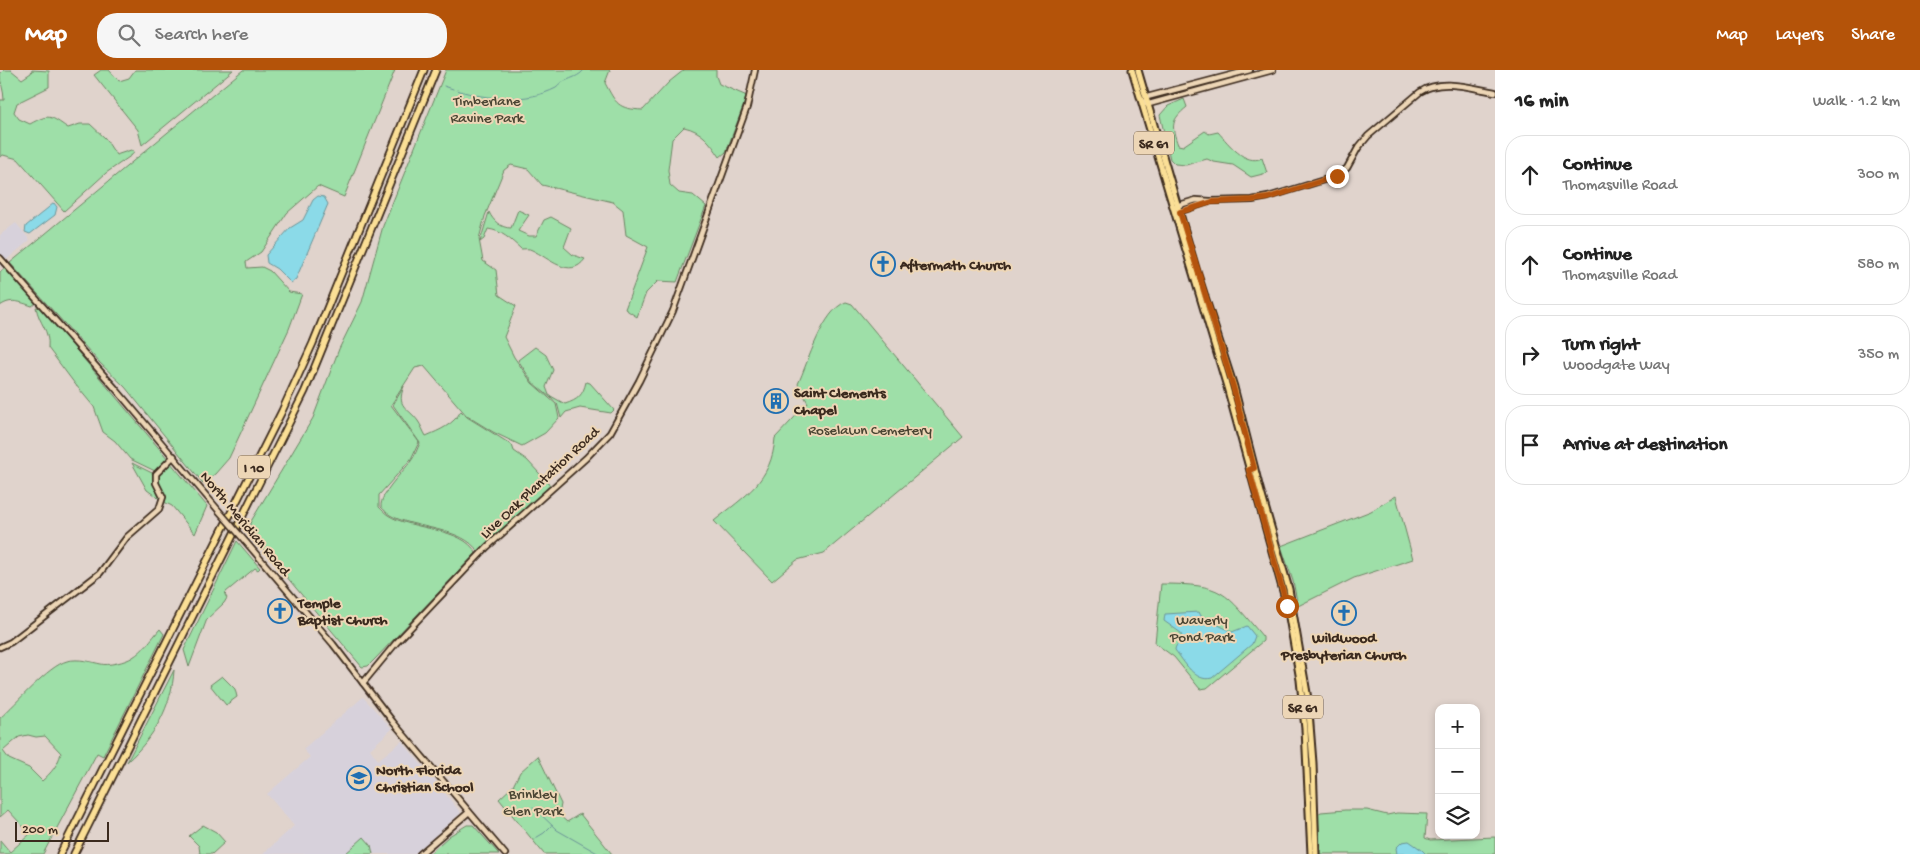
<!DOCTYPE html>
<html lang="en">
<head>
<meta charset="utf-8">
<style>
	:root { --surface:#fff; --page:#f6f6f6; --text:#222; --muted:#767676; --line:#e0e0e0; --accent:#b45309 }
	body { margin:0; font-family:"Gochi Hand",sans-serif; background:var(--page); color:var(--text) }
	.controls { position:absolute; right:15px; bottom:15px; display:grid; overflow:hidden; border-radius:10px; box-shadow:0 2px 8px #0003 }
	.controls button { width:45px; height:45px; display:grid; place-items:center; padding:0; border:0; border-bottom:1px solid var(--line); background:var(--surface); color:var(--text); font:25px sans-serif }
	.scale { position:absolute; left:15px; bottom:12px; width:94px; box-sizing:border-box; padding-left:5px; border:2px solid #3b2a1e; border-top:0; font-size:14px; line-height:18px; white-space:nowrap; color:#3b2a1e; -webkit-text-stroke:4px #edd6b6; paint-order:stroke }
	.stop { position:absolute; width:15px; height:15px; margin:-11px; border:4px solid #b45309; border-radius:50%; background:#fff }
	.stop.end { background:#b45309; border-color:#fff; box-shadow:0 1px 5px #0008 }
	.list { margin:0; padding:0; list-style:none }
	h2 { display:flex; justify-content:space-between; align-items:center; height:65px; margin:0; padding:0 20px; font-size:21px }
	h2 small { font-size:16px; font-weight:400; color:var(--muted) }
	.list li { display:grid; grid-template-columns:32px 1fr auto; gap:15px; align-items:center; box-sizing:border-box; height:80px; margin:0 10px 10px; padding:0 10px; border:1px solid var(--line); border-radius:20px }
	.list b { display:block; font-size:19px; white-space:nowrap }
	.list p { margin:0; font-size:16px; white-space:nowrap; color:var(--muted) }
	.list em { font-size:16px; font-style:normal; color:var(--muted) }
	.icon { flex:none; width:28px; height:28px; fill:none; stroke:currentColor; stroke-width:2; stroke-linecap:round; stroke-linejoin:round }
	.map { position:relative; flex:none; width:1495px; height:784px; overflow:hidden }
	header { display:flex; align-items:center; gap:30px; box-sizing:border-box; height:70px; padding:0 25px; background:var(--accent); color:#fff }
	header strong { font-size:24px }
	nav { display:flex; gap:28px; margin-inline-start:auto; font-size:18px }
	.search { width:350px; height:45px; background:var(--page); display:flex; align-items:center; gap:12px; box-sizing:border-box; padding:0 18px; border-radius:20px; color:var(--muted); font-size:19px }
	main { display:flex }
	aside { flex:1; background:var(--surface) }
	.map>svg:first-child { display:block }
</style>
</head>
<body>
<header>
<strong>Map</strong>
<div class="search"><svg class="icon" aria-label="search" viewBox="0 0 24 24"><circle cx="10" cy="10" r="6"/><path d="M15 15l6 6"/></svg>Search here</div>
<nav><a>Map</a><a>Layers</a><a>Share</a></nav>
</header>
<main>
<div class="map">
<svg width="1495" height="784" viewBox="0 0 1495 784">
	<rect width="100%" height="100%" fill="#e0d3cc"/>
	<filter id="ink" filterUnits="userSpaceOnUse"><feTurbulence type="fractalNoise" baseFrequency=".02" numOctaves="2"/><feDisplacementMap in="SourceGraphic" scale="10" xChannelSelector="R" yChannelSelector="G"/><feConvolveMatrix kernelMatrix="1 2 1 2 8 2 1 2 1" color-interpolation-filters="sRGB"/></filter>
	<g filter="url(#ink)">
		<g fill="#d7d1db">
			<path d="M16 153 30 170 5 191 0 185V165Z"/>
			<path d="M363 627 392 659 370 679 378 690 402 671 461 743 414 784H263L294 756 267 724 310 687 303 679Z"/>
		</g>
		<g fill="#9edfa8" stroke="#6c8463" fill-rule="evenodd">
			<path d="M4 0H11L22 9 31 3 32 0 49 1V17L17 33 14 42 19 49 30 54C50 43 50 46 68 58L80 54H90L105 68 116 85 131 80 134 81 132 85 106 103 64 141 18 89 3 85 0 87V30H4C4 20 0 13 0 4Z"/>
			<path d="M101 0H109L119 11 129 8 135 0H233L142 75 138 60 94 5Z"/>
			<path d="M243 0H395L344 127 318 116 287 143 261 182 246 192 247 198 262 197 270 201 289 222 302 224 289 259 229 388 215 404 203 413 125 317 100 293 10 193Z"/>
			<path d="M446 0H610L605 13C616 34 618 39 643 40L669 12 684 0H716V6L719 14 747 26 726 82 720 87C710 72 702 61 684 57L672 69 668 100 670 115 679 123 693 125 706 136 677 212 658 211 646 223 637 247 625 239 648 177 626 165 623 140 613 132 542 115 528 99 511 95 504 100 485 146 479 169 483 191 496 200 499 225 516 236 504 267 514 287 532 313 556 334 559 348 545 363 522 376 493 362 467 346 424 296 415 298 391 335 419 372 411 389 379 425V437C382 440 385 443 388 445 410 460 463 457 476 483L375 589 368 596 362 597 255 469 250 460V453L313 348 339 279 362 232 383 156Z"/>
			<path d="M1184 29 1187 37C1171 50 1171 56 1178 75L1183 76 1205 61 1209 64 1218 62C1229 74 1245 96 1262 88L1267 103 1251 107 1233 95 1214 92 1207 89 1186 95 1175 94 1170 89 1160 45 1168 36Z"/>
			<path d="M518 140 529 145 518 161 529 166H536L544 150 551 147 571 158 564 177 573 185 585 189C570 210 549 188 532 180 529 178 525 179 521 179 510 169 502 161 488 159L484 169 480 172 489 142C493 151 501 158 511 158Z"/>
			<path d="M6 197 36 233 32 236C20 232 11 228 0 236V202Z"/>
			<path d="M846 232 852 234 963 367 824 483 797 490 772 511 714 451C745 426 772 411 775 368L808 333 798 314C808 292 823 240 846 232Z"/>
			<path d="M36 237 41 238 51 250 168 389 155 401 130 389 115 371 103 362 94 337 75 314 48 278C50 260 39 254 36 237Z"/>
			<path d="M535 277 546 285 553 300 546 317 549 325 565 334C578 330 583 325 586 312L590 313 614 340 611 343 580 338 566 342 561 348 557 333 533 313 518 290Z"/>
			<path d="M404 316C396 338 407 336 418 351 421 355 423 361 426 366 440 360 453 355 461 341L467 347 512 375 514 381 527 390 551 416 475 487 478 482C464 457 413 459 390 445 386 443 384 439 381 437 380 423 403 402 411 391 415 386 417 379 420 373L393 335Z"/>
			<path d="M170 392 207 436 195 464 172 436 164 432C165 421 157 418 158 403Z"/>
			<path d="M132 393 154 404V413L161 430 147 420Z"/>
			<path d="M1396 426 1413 489 1354 508 1298 536 1293 511 1281 476 1371 441Z"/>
			<path d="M237 471 260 498 258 500 255 498 226 522 225 525 227 528 224 533 207 549 189 597 184 580Z"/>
			<path d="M1161 514C1224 514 1224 521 1263 567V571L1207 618 1200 619 1174 587 1155 573Z"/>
			<path d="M160 559 164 564 103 686 97 683 43 784H0V770L10 782 30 764 8 740 0 747V648C17 633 48 596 67 591 79 588 91 592 101 594 107 596 126 592 133 587 143 581 152 568 160 559ZM28 665 36 667 45 666 61 683C58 695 51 703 42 711L29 698 9 689 3 681 19 667Z"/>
			<path d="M174 600C172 637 154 667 127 692Z"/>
			<path d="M222 606 235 619 237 627 226 635 210 615Z"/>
			<path d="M538 686 561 734 559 745 567 752 580 744 612 784H544L499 729 513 716 520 702Z"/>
			<path d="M1345 740H1367L1387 745 1397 743 1427 744 1425 768 1430 770 1495 767V784H1320L1318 744 1321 742Z"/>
			<path d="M203 755 216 762 225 772 212 784H200L199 776 189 766Z"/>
			<path d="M467 755H473L499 784H429L449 766Z"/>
			<path d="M364 767 371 775 373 784H345Z"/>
		</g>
		<g fill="#8bdae8" stroke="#6b9497">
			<path d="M318 126 324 127 328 134 296 209 291 213 277 199 267 193 266 185 290 158 303 150 313 130Z"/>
			<path d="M54 133 57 137 55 145 30 164 25 162 26 156Z"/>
			<path d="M1199 542 1201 546 1232 562 1247 556 1255 566 1252 574 1212 608C1195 613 1184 591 1175 580 1175 574 1183 571 1181 563L1164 551 1165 544Z"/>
			<path d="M1409 771 1422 780 1426 784H1397L1396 778 1402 772Z"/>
		</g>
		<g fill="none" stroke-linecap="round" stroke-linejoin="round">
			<g stroke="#6b9497" stroke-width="1">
				<path d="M444 16 453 19"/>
				<path d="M457 20C487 30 527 33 556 18 559 16 561 12 565 11 573 7 578 7 584 0"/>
				<path d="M533 737 557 760 599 784"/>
				<path d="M534 769 544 763 551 756"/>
			</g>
			<defs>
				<g id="secondary">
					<path d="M1145 31 1147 27 1250 0"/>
					<path d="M1143 34H1149L1273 0"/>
					<path d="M1176 136 1196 130 1210 131"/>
					<path d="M1178 142 1211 131 1252 130 1268 127 1337 106 1347 98 1358 78 1368 66 1420 22C1441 8 1471 18 1495 22"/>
					<path d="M0 188 115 318 219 441"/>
					<path d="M245 471 333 574 393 652 505 784"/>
					<path d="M0 577 11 572 100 503 127 467 159 439 163 427 156 413V404L174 386"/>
					<path d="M363 613 396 573 487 477 586 388 610 363 639 311 673 241 747 37 755 0"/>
					<path d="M420 784 469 742"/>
				</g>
				<g id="primary">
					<path d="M1132 0 1227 317 1287 536 1300 610 1305 659 1311 784"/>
					<path d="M1138 0 1197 202 1234 317 1260 419 1289 519 1308 629 1313 693 1316 784"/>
				</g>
				<g id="highway">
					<path d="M60 784 282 341 313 273 424 0"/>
					<path d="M74 784 305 321 436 0"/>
				</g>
			</defs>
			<use href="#secondary" stroke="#3b2a1e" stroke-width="8"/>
			<use href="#primary" stroke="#3b2a1e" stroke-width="9"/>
			<use href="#highway" stroke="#3b2a1e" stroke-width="9"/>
			<use href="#secondary" stroke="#edd6b6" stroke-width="4.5"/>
			<use href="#primary" stroke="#fbdf96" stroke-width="5"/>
			<use href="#highway" stroke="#fbdf96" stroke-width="5.5"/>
			<defs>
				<path id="secondary-bridge" d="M219 441 245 471"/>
			</defs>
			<use href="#secondary-bridge" stroke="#3b2a1e" stroke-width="8" stroke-linecap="butt"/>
			<use href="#secondary-bridge" stroke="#edd6b6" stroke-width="4.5"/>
		</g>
	</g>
	<g fill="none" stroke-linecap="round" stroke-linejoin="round" filter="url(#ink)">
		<path stroke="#b45309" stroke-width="6" d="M1287 536 1249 400 1254 398 1233 316 1180 142 1212 132 1252 130 1268 128 1337 106"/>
	</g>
	<defs>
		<symbol id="church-ring" viewBox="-11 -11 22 22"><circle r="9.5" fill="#edd6b6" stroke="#1f6fb2" stroke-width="1.5"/><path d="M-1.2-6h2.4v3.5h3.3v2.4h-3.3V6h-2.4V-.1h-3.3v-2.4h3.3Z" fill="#1f6fb2"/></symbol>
		<symbol id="building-ring" viewBox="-11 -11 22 22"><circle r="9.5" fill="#edd6b6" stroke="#1f6fb2" stroke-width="1.5"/><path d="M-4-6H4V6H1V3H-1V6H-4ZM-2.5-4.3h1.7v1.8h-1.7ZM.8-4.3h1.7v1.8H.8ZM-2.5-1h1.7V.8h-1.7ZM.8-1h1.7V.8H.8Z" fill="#1f6fb2"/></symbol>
		<symbol id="school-ring" viewBox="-11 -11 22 22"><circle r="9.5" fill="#edd6b6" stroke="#1f6fb2" stroke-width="1.5"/><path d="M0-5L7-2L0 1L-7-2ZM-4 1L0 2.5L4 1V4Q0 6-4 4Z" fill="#1f6fb2"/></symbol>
	</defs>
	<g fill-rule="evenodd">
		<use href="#church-ring" x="869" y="180" width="28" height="28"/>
		<use href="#building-ring" x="762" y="317" width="28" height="28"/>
		<use href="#church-ring" x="266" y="527" width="28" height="28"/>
		<use href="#church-ring" x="1330" y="529" width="28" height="28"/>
		<use href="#school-ring" x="345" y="694" width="28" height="28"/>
	</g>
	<g text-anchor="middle" stroke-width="4" stroke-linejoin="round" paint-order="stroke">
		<g fill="#edd6b6" stroke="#705e4c" stroke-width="1">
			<rect x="1134" y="61.5" width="40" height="23" rx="4"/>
			<rect x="238" y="385.5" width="32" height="23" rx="4"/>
			<rect x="1283" y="625.5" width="40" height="23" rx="4"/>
		</g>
		<g font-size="14" font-weight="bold" fill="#3b2a1e">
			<text x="1154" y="78">SR 61</text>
			<text x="254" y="402">I 10</text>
			<text x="1303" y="642">SR 61</text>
		</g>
		<g font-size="15" fill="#4a4533" stroke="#edd6b6">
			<text x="487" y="35">Timberlane<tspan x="487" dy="17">Ravine Park</tspan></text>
			<text x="870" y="364">Roselawn Cemetery</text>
			<text x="1202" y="554">Waverly<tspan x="1202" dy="17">Pond Park</tspan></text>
			<text x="533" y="728">Brinkley<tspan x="533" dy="17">Glen Park</tspan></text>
		</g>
		<g font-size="15" font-weight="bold" fill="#3b2a1e" stroke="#edd6b6" text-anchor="start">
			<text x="900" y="199">Aftermath Church</text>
			<text x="794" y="327">Saint Clements<tspan x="794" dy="17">Chapel</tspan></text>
			<text x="298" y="537">Temple<tspan x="298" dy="17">Baptist Church</tspan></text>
			<text x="1344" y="572" text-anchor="middle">Wildwood<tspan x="1344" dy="17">Presbyterian Church</tspan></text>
			<text x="376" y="704">North Florida<tspan x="376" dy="17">Christian School</tspan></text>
		</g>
		<g font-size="15" fill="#3b2a1e" stroke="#edd6b6">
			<text transform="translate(539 412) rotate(-43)" y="5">Live Oak Plantation Road</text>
			<text transform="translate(246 453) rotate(50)" y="5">North Meridian Road</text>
		</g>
	</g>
</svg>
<div class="controls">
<button>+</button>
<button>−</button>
<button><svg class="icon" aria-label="layers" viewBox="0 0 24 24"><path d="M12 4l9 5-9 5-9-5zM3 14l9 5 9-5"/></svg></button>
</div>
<div class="scale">200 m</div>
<div class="stop" style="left:1287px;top:536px"></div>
<div class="stop end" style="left:1337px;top:106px"></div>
</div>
<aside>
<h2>16 min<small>Walk · 1.2 km</small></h2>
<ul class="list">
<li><svg class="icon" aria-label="ahead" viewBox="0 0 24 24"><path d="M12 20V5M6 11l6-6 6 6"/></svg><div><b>Continue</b><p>Thomasville Road</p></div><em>300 m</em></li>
<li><svg class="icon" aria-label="ahead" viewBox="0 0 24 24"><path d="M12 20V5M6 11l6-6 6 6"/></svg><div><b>Continue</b><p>Thomasville Road</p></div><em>580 m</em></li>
<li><svg class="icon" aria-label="right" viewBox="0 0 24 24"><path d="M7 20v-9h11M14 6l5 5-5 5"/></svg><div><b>Turn right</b><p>Woodgate Way</p></div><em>350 m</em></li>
<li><svg class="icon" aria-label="arrive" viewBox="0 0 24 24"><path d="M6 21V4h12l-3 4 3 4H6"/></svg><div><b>Arrive at destination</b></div></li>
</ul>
</aside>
</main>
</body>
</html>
